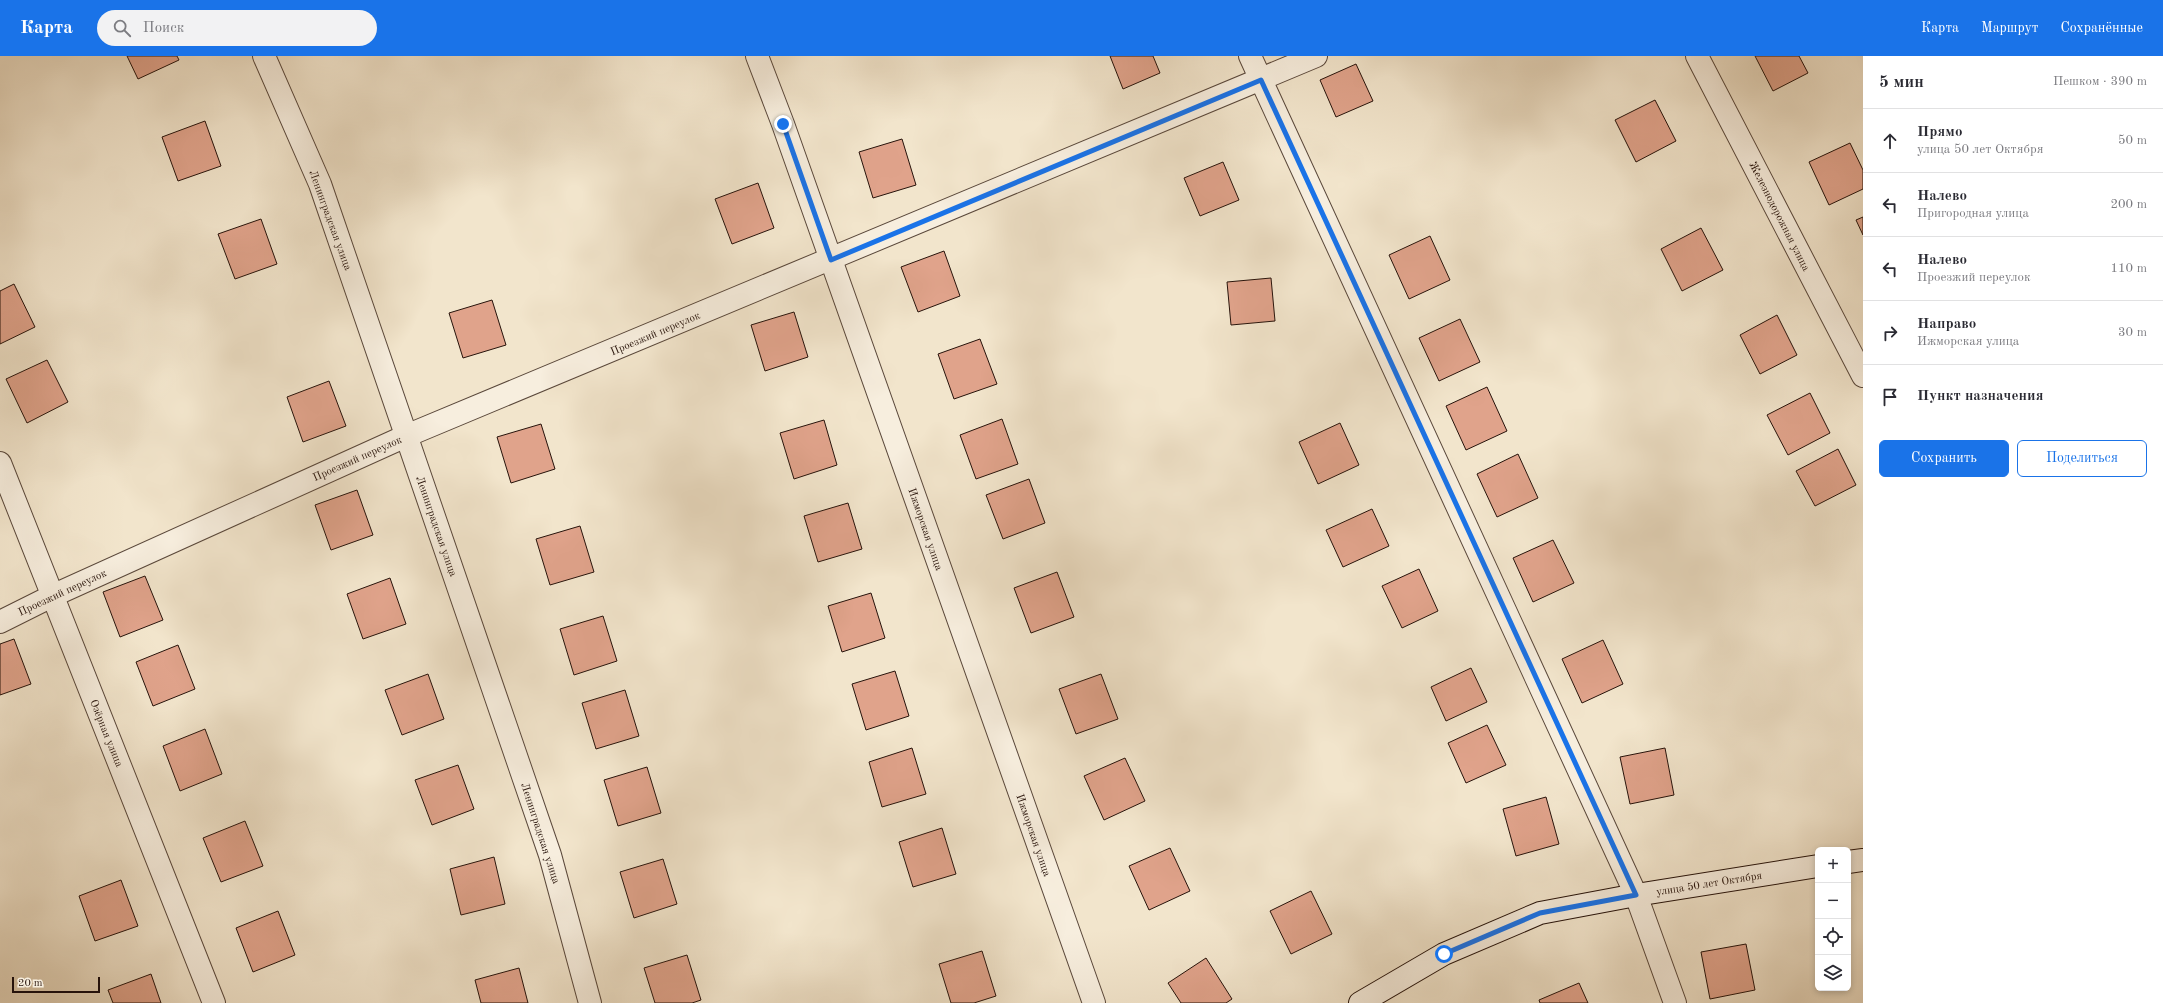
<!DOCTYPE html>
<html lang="ru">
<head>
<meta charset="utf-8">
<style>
	:root { --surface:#fff; --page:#f2f2f3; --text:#2b2b33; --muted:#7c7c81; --line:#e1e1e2; --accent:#1a73e8 }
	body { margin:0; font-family:"Old Standard TT",serif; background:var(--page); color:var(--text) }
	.controls { position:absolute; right:12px; bottom:12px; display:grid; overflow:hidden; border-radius:6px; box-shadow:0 2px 6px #0003 }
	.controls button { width:36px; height:36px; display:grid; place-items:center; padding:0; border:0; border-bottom:1px solid var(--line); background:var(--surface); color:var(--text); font:20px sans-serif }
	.scale { position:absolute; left:12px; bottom:10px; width:88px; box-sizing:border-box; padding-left:4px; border:2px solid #27130b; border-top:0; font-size:11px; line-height:14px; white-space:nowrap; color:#27130b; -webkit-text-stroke:3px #f7eede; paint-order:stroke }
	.stop { position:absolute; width:12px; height:12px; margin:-9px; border:3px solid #1a73e8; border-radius:50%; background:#fff }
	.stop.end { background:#1a73e8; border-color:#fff; box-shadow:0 1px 4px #0008 }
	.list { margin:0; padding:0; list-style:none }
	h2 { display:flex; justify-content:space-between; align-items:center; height:52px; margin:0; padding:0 16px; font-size:17px }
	h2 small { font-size:13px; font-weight:400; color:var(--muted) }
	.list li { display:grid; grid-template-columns:26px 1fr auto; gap:12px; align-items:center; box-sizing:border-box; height:64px; padding:0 16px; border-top:1px solid var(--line) }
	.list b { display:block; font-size:15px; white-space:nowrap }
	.list p { margin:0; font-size:13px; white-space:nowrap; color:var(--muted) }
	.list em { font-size:13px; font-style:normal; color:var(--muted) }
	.actions { display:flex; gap:8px; padding:12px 16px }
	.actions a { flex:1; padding:9px 0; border:1px solid var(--accent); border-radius:6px; text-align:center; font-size:14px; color:var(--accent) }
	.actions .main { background:var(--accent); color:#fff }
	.icon { flex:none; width:22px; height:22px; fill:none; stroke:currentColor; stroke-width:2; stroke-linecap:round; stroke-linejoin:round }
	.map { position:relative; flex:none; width:1863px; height:947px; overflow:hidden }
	header { display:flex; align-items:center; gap:24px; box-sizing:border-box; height:56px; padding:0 20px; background:var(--accent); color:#fff }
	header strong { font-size:19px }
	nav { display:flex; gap:22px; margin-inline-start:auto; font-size:14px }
	.search { width:280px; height:36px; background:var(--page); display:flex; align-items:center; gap:10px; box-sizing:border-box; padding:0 14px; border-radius:22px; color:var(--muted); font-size:15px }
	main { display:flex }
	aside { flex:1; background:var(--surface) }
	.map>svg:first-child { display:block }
</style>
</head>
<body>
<header>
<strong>Карта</strong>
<div class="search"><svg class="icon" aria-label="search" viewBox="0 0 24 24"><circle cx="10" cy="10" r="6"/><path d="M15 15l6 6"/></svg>Поиск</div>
<nav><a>Карта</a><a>Маршрут</a><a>Сохранённые</a></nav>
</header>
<main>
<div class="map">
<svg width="1863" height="947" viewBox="0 0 1863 947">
	<rect width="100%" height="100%" fill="#f2e5cc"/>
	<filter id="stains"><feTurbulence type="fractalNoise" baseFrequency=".005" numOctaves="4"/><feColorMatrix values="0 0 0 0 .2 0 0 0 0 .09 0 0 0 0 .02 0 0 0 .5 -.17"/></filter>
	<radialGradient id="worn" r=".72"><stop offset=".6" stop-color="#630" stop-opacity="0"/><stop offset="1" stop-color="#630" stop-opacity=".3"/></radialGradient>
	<g fill="#e0a38b" stroke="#27130b">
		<path d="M127 0H177L179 4 138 23Z"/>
		<path d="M1110 0H1153L1160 17 1123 33Z"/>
		<path d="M1755 0H1799L1808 17 1773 35Z"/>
		<path d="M1356 8 1373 45 1336 61 1320 24Z"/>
		<path d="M1655 44 1676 85 1636 106 1615 64Z"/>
		<path d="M205 65 221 110 178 125 162 81Z"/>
		<path d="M902 83 916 129 873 142 859 96Z"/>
		<path d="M1850 87 1863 114V133L1829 149 1809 106Z"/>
		<path d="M1223 106 1239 144 1200 160 1184 122Z"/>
		<path d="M758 127 774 172 732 188 715 143Z"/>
		<path d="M1863 161V179L1856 164Z"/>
		<path d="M261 163 277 208 235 223 218 178Z"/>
		<path d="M1701 172 1723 214 1682 235 1661 193Z"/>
		<path d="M1430 180 1450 224 1409 243 1389 199Z"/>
		<path d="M944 195 960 240 918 256 901 211Z"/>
		<path d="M1271 222 1275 265 1231 269 1227 226Z"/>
		<path d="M14 228 35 271 0 288V235Z"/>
		<path d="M492 244 506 289 463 302 449 257Z"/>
		<path d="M794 256 808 301 765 315 751 269Z"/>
		<path d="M1777 259 1797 299 1760 318 1740 279Z"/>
		<path d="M1460 263 1480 306 1439 325 1419 282Z"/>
		<path d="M980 283 997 328 954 343 938 298Z"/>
		<path d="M47 304 68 346 27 367 6 323Z"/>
		<path d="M329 325 346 370 303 386 287 341Z"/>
		<path d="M1487 331 1507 375 1466 394 1446 350Z"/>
		<path d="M1810 337 1830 377 1788 399 1767 359Z"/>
		<path d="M1002 363 1018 408 976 423 960 379Z"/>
		<path d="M824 364 837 409 794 423 780 377Z"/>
		<path d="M1340 367 1359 409 1318 428 1299 386Z"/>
		<path d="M541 368 555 413 511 427 497 381Z"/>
		<path d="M1838 393 1856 429 1815 450 1796 415Z"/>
		<path d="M1518 398 1538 442 1497 461 1477 418Z"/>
		<path d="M1029 423 1045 467 1003 483 986 439Z"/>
		<path d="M357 434 373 479 331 494 315 449Z"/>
		<path d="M848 447 862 493 818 506 804 460Z"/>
		<path d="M1372 453 1389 490 1343 511 1326 474Z"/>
		<path d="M580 470 594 516 550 529 536 483Z"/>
		<path d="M1553 484 1574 527 1533 546 1513 502Z"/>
		<path d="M1419 513 1438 555 1402 572 1382 530Z"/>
		<path d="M1057 516 1074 561 1031 577 1014 532Z"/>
		<path d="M145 520 163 564 120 581 103 536Z"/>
		<path d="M390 522 406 568 363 583 347 538Z"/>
		<path d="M871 537 885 582 842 596 828 550Z"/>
		<path d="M603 560 617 605 574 619 560 573Z"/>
		<path d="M14 583 31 628 0 639V588Z"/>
		<path d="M1603 584 1623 628 1582 647 1562 603Z"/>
		<path d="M178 589 195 633 153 650 136 606Z"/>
		<path d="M1471 612 1487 646 1446 665 1431 631Z"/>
		<path d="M895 615 909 660 866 674 852 628Z"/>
		<path d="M428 618 444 663 402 679 385 634Z"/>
		<path d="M1101 618 1118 663 1076 678 1059 633Z"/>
		<path d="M625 634 639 680 596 693 582 647Z"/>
		<path d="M1487 669 1506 709 1466 727 1448 687Z"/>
		<path d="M205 673 222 718 180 735 163 690Z"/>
		<path d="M912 692 926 738 882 751 869 706Z"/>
		<path d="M1665 692 1674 739 1630 748 1620 701Z"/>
		<path d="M1125 702 1145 745 1104 764 1084 720Z"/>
		<path d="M458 709 474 753 432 769 415 724Z"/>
		<path d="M647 711 661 757 618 770 604 724Z"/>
		<path d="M1546 741 1559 788 1516 800 1503 753Z"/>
		<path d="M245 765 263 810 221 826 203 782Z"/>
		<path d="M942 772 956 818 913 831 899 786Z"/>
		<path d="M1170 792 1190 835 1149 854 1129 810Z"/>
		<path d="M494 801 505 848 461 859 450 813Z"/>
		<path d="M663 803 677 848 634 862 620 816Z"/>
		<path d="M121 824 138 870 95 885 79 840Z"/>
		<path d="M1311 835 1332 878 1291 898 1270 855Z"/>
		<path d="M278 855 295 899 253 916 236 872Z"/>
		<path d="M1746 888 1755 934 1710 943 1701 896Z"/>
		<path d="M982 895 996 940 974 947H951L939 908Z"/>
		<path d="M687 899 701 944 692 947H655L644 912Z"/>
		<path d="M1206 902 1232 943 1226 947H1181L1168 927Z"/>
		<path d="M519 912 528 947H481L475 924Z"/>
		<path d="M151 918 161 947H113L108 934Z"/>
		<path d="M1579 927 1588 947H1540L1539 944Z"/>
	</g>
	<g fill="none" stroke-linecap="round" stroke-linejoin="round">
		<defs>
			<g id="minor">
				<path d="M264 0 320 128 550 799 590 947"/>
				<path d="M757 0 783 68 1094 947"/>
				<path d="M1250 0 1636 839 1675 947"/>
				<path d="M1697 0 1863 320"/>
				<path d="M0 407 214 947"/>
				<path d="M0 566 52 540 406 380 1316 0"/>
			</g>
			<g id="secondary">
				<path d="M1848 806 1863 804"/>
				<path d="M1360 947 1444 898 1540 857 1636 839 1818 810"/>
			</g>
		</defs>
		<use href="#minor" stroke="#5a483b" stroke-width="24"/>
		<use href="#secondary" stroke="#27130b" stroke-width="24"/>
		<use href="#minor" stroke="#f7eede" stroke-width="22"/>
		<use href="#secondary" stroke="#f7eede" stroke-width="22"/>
	</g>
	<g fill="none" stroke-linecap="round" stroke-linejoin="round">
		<path stroke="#1a73e8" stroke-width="5" d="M783 68 831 204 1261 24 1636 839 1540 857 1444 898"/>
	</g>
	<g text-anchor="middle" stroke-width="4" stroke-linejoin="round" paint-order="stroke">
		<g font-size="11" fill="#27130b" stroke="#f7eede">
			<text transform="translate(1780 160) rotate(63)" y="4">Железнодорожная улица</text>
			<text transform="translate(331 164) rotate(70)" y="4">Ленинградская улица</text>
			<text transform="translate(655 277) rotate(-23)" y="4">Проезжий переулок</text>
			<text transform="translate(357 402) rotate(-24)" y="4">Проезжий переулок</text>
			<text transform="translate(437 470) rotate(71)" y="4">Ленинградская улица</text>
			<text transform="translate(926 473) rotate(71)" y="4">Ижморская улица</text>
			<text transform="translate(62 536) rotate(-25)" y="4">Проезжий переулок</text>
			<text transform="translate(107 677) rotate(68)" y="4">Озёрная улица</text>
			<text transform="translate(541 777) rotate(72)" y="4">Ленинградская улица</text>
			<text transform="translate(1034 779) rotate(71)" y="4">Ижморская улица</text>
			<text transform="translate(1709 827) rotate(-9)" y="4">улица 50 лет Октября</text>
		</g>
	</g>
	<rect width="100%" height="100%" filter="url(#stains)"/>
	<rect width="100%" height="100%" fill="url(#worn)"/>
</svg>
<div class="controls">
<button>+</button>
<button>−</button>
<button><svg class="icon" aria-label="locate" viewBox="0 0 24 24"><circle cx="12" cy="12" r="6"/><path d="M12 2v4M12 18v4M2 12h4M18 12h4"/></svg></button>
<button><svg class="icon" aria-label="layers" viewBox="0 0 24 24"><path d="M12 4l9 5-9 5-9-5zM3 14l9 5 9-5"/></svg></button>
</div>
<div class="scale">20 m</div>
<div class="stop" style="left:1444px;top:898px"></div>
<div class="stop end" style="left:783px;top:68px"></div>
</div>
<aside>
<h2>5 мин<small>Пешком · 390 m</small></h2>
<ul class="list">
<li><svg class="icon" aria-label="ahead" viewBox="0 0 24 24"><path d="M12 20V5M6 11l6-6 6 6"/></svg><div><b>Прямо</b><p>улица 50 лет Октября</p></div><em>50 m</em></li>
<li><svg class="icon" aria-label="left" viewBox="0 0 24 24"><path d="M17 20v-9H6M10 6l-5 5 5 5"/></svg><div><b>Налево</b><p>Пригородная улица</p></div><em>200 m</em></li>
<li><svg class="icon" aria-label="left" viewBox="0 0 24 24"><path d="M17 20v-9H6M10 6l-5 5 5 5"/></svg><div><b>Налево</b><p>Проезжий переулок</p></div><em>110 m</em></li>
<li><svg class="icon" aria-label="right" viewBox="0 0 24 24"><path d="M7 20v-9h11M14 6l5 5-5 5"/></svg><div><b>Направо</b><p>Ижморская улица</p></div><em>30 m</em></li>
<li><svg class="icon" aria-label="arrive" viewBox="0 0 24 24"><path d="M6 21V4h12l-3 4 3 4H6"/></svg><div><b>Пункт назначения</b></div></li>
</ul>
<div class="actions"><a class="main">Сохранить</a><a>Поделиться</a></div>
</aside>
</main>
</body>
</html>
